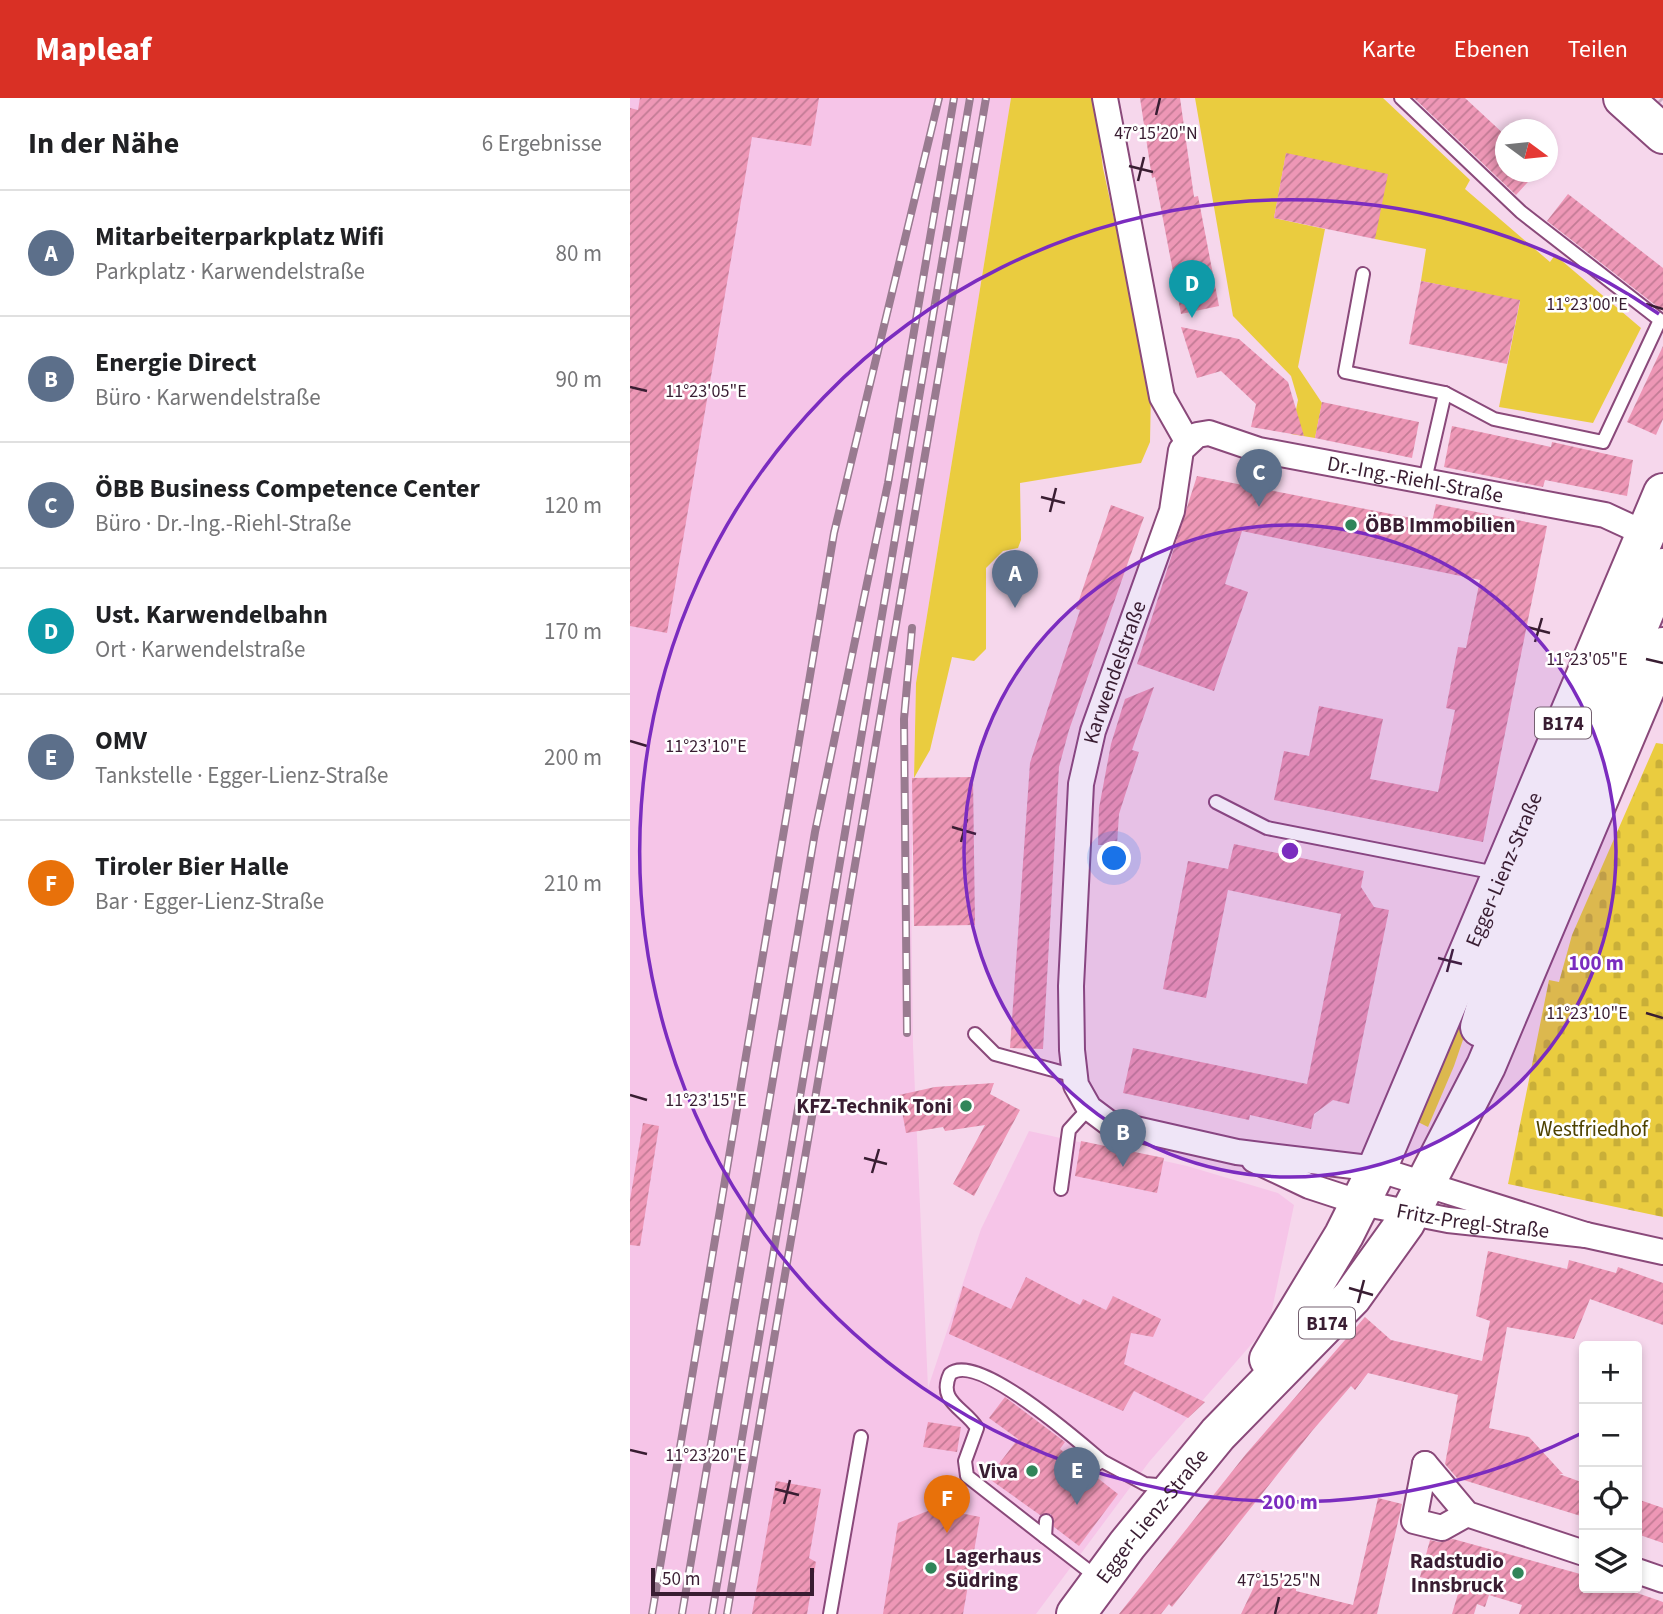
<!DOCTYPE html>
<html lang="de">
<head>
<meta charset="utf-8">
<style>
	:root { --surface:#fff; --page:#f6f6f6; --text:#202124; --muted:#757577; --line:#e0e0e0; --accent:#d93025 }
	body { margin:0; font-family:"Source Sans 3",sans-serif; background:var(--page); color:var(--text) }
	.controls { position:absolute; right:21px; bottom:21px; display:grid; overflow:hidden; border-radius:7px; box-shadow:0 4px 10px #0003 }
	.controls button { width:63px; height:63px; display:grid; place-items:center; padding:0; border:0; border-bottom:2px solid var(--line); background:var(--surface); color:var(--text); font:35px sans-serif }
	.compass { position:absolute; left:865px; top:21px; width:63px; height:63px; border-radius:50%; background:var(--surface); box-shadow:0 4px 10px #0003; rotate:105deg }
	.scale { position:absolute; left:21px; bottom:18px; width:163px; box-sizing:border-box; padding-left:7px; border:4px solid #391d32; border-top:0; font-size:19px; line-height:24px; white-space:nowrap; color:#391d32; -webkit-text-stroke:5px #fff; paint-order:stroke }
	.you { position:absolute; left:485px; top:761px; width:24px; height:24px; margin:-18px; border:5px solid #fff; border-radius:50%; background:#1a73e8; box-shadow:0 0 0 10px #1a73e833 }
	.badge { display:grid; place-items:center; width:46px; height:46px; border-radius:50%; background:var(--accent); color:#fff; font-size:23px; font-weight:700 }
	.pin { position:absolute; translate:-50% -58px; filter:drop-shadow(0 2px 4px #0008) }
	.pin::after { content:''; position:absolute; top:37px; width:24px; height:21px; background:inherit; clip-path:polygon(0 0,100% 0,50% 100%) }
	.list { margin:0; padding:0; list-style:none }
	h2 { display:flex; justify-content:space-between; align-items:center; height:91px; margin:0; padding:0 28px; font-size:30px }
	h2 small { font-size:23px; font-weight:400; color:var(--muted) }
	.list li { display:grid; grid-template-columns:46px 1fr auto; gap:21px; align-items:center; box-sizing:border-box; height:126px; padding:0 28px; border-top:2px solid var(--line) }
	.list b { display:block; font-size:26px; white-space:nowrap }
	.list p { margin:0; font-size:23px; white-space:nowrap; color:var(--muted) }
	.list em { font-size:23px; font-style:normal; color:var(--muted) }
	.icon { flex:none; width:38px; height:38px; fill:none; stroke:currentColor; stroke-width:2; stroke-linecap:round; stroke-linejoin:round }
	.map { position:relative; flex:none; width:1033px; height:1516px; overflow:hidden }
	header { display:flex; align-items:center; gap:42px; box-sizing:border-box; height:98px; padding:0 35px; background:var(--accent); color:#fff }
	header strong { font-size:33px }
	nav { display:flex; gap:38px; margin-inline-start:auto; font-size:24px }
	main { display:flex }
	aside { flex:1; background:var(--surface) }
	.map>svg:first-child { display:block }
</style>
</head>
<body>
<header>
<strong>Mapleaf</strong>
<nav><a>Karte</a><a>Ebenen</a><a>Teilen</a></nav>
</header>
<main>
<aside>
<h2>In der Nähe<small>6 Ergebnisse</small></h2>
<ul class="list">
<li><span class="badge" style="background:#5c6f8a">A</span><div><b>Mitarbeiterparkplatz Wifi</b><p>Parkplatz · Karwendelstraße</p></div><em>80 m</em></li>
<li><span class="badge" style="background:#5c6f8a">B</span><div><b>Energie Direct</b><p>Büro · Karwendelstraße</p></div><em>90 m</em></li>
<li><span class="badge" style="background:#5c6f8a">C</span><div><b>ÖBB Business Competence Center</b><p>Büro · Dr.-Ing.-Riehl-Straße</p></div><em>120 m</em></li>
<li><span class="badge" style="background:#0f9aa8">D</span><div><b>Ust. Karwendelbahn</b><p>Ort · Karwendelstraße</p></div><em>170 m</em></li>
<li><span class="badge" style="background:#5c6f8a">E</span><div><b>OMV</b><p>Tankstelle · Egger-Lienz-Straße</p></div><em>200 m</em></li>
<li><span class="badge" style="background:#e8710a">F</span><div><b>Tiroler Bier Halle</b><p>Bar · Egger-Lienz-Straße</p></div><em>210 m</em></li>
</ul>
</aside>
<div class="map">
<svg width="1033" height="1516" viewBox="0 0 1033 1516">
	<defs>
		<pattern id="cemetery-stones" width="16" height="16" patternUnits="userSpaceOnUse" patternTransform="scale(1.75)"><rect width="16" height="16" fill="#eacc3f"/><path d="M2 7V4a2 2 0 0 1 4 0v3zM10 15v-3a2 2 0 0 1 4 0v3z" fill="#c9af38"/></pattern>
		<pattern id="building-hatch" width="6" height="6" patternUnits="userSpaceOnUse" patternTransform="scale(1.75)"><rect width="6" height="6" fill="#ee97b6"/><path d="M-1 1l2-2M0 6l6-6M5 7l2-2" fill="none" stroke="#c27b95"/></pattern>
	</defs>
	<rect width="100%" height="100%" fill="#f6d7ec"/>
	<path fill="#f6c5e8" d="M0 0H381L286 585 281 794 283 948 298 1290 351 1131 399 1033 557 1068 648 1095 664 1107 639 1226 519 1364 406 1516H0Z"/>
	<g fill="#eacc3f">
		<path d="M381 0H464L473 70 521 291 520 344 511 365 390 385 391 442 388 450 373 453 356 470V551L344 563 322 559 300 652 284 680 286 585Z"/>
		<path d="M565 0H753L840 82 835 91 920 164 925 157 1011 230 963 325 869 309 890 203 791 183 796 151 745 141 656 56 644 120 695 131 668 269 692 305 685 340 661 336 668 302 661 278 603 218Z"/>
		<path d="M848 898 824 968 798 1029 788 1024 834 908Z"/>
	</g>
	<path fill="url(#cemetery-stones)" d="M1026 645 1033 646V1119L878 1086 919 882 929 884 942 837Z"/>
	<g fill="url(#building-hatch)">
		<path d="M10 0H189L181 48 122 39 37 535 0 528V10L8 12Z"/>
		<path d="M510 0H550L564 99 568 98 589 208 551 216 525 79 522 80Z"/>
		<path d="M784 0H835L876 38V74H907L886 97Z"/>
		<path d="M656 55 758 76 745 141 644 120Z"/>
		<path d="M938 96 1033 170V213L917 123Z"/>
		<path d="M791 183 890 202 877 266 779 246Z"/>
		<path d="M551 229 609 241 633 262 658 284 674 338 621 329 626 306 591 273 567 280Z"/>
		<path d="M1033 248V321L1026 337 997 324Z"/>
		<path d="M692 304 789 324 782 360 685 340Z"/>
		<path d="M822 328 921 349 922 344 1003 362 997 398 915 382 913 389 814 369Z"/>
		<path d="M567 378 802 424 806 406 917 428 853 744 644 702 654 653 679 658 689 608 753 621 740 681 808 694 825 612 816 610 828 549 836 550 850 482 612 433 595 486 618 494 584 593 507 566Z"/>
		<path d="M481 407 514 419 439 632 429 669 413 951 380 950 400 665 450 512 446 511Z"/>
		<path d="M524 589 502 652 509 654 489 716 487 747H468L469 710 481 646 495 601Z"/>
		<path d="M343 679 345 827 284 828 282 680Z"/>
		<path d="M604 746 734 773 731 789 744 809 759 812 719 1006 703 1002 684 1016 681 1031 620 1017 619 1022 493 995 503 950 677 986 711 816 598 792 576 900 533 891 558 763 598 771Z"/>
		<path d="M364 985 360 996 390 1012 344 1098 323 1086 355 1027 315 1033 313 1029 276 1035 269 997 305 989Z"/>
		<path d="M13 1025 29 1028 10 1148 0 1147V1102Z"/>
		<path d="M451 1043 534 1060 527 1095 445 1078Z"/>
		<path d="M858 1153 937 1171 939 1162 986 1175 988 1169 1033 1185V1227L960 1201 944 1241 877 1229 859 1330 899 1339 933 1376H929L954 1385V1419L827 1380 815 1366 828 1297 738 1275 725 1292 721 1288 682 1333 542 1509 539 1506 531 1516H489L616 1356 735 1219 761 1242 852 1263 860 1223 846 1218Z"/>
		<path d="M396 1179 450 1207 453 1201 476 1212 483 1198 531 1221 523 1239 501 1235 494 1266 575 1304 558 1320 504 1293 493 1313 319 1236 333 1188 381 1211Z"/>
		<path d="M375 1299 435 1344 430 1351 450 1367 448 1373 452 1379 465 1378 488 1396 449 1448 424 1429 421 1416 410 1417 358 1380 388 1341 359 1320Z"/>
		<path d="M298 1324 331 1329 327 1354 293 1349Z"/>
		<path d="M146 1383 191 1391 179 1460 186 1464 177 1516H122Z"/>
		<path d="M748 1400 772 1406 747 1516H611L632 1472 666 1488V1493L723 1507Z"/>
		<path d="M1007 1401 1033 1410V1445L1007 1436Z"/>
		<path d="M305 1410 350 1419 333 1516H253L268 1425Z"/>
		<path d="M823 1441 954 1477V1490H993L1033 1504V1516H889L892 1507 859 1497 855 1509 847 1506 844 1516H822L830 1489 790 1479 800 1442 809 1444Z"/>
	</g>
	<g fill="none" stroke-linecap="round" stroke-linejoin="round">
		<path stroke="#d0b2c7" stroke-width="38" stroke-dasharray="38 19" stroke-linecap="butt" d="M1031 0 1033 2"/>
		<defs>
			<g id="lane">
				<path d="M733 176 715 274 815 295 864 321 973 344 1030 222 891 114 771 0"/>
				<path d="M795 382 815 295"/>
				<path d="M586 704 637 730 866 775"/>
				<path d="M345 936 365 956 445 978"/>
				<path d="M431 1091 439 1032 459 1010"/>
				<path d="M457 1372 472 1363 515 1386 538 1388"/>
				<path d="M416 1423 415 1439 468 1480"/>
				<path d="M415 1439 337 1378 335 1363 347 1330C335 1310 307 1304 320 1276 347 1253 449 1344 472 1363"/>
				<path d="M200 1516 231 1339"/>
			</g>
			<g id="street">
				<path d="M475 0 532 299 557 343"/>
				<path id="s1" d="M624 1062 679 1088 731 1105 818 1122 956 1137 1033 1154"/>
				<path id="s2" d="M956 1137 747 1071 607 1054 479 1025 459 1010 446 987 442 952 441 888 448 746 451 686 463 633 542 413 551 352 567 337 579 335 629 352 975 417 1014 435"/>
				<path d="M795 1366 837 1416 954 1455"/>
				<path d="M795 1366 784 1423 812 1430 837 1416"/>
				<path d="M1007 1473 1033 1482"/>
			</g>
			<g id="primary">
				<path d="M993 0 1033 36"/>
				<path d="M850 929 873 851 1033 470"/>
				<path id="s3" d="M639 1261 714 1137 747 1071 1033 395"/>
				<path id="s4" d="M446 1516 497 1447 588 1336 722 1199 775 1125 856 968 1033 549"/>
			</g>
		</defs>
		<use href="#lane" stroke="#8a497a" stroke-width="16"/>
		<use href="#street" stroke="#8a497a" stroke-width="28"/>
		<use href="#primary" stroke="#8a497a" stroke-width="42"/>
		<use href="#lane" stroke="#fff" stroke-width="12"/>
		<use href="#street" stroke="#fff" stroke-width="24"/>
		<use href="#primary" stroke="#fff" stroke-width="38"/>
		<defs>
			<g id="rail">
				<path d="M277 935 274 621 282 530"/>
				<path d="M22 1516 204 435 309 0"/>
				<path d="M52 1516 185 734 258 385 324 0"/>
				<path d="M82 1516 340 0"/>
				<path d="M97 1516 356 0"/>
			</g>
		</defs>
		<use href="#rail" stroke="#997b90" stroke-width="8"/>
		<use href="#rail" stroke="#fff" stroke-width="5" stroke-dasharray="16" stroke-linecap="butt"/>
	</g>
	<path fill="none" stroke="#391d32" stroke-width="2.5" d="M526 17 530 0M499 68 523 74M508 83 514 59M1016 206 1033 211M0 289 17 293M411 399 435 405M420 414 426 390M897 529 920 535M905 544 912 520M1016 561 1033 565M0 643 17 648M322 729 346 736M331 744 337 721M808 860 832 866M817 874 823 851M1016 915 1033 920M0 997 17 1002M234 1060 257 1066M242 1075 249 1051M719 1190 743 1197M728 1205 734 1182M0 1352 17 1356M145 1391 169 1397M154 1406 160 1382M645 1516 649 1499"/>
	<circle cx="660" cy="753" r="326" fill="#7b2cbf" fill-opacity=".12"/>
	<g fill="none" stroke="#7b2cbf" stroke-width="3.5">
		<circle cx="660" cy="753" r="326"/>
		<path d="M950 1336A651 651 0 1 1 1029 216"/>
	</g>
	<g fill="#308559" stroke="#fff" stroke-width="2.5">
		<circle cx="721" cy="427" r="7"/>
		<circle cx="336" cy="1008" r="7"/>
		<circle cx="402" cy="1373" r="7"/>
		<circle cx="301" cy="1470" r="7"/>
		<circle cx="888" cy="1475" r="7"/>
	</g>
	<g text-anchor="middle" stroke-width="5" stroke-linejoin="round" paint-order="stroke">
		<g fill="#fff" stroke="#746170" stroke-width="2">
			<rect x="905" y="609.5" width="56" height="31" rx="5"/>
			<rect x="669" y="1209.5" width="56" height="31" rx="5"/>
		</g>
		<g font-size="19" font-weight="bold" fill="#391d32">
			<text x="933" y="632">B174</text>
			<text x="697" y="1232">B174</text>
		</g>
		<g font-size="21" fill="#391d32" stroke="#fff">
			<text dy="7" stroke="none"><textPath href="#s2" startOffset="1440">Dr.-Ing.-Riehl-Straße</textPath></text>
			<text dy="7" stroke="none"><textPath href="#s2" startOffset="961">Karwendelstraße</textPath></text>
			<text dy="7" stroke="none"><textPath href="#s3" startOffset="544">Egger-Lienz-Straße</textPath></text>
			<text dy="7" stroke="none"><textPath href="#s1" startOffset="229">Fritz-Pregl-Straße</textPath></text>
			<text dy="7" stroke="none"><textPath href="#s4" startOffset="124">Egger-Lienz-Straße</textPath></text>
		</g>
		<g font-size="21" font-weight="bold" fill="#391d32" stroke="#fff" text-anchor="end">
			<text x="735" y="434" text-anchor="start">ÖBB Immobilien</text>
			<text x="322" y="1015">KFZ-Technik Toni</text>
			<text x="388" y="1380">Viva</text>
			<text x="315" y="1465" text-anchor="start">Lagerhaus<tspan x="315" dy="24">Südring</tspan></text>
			<text x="874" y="1470">Radstudio<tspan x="874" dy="24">Innsbruck</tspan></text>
		</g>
		<g font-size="21" fill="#4e4200" stroke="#fff">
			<text x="962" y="1038">Westfriedhof</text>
		</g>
	</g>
	<g font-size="18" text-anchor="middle" fill="#391d32" stroke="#fff" stroke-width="5" stroke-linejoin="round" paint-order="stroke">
		<text x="526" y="41">47°15'20"N</text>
		<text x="957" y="212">11°23'00"E</text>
		<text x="76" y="299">11°23'05"E</text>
		<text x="957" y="567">11°23'05"E</text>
		<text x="76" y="654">11°23'10"E</text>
		<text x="957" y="921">11°23'10"E</text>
		<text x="76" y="1008">11°23'15"E</text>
		<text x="76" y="1363">11°23'20"E</text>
		<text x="649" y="1488">47°15'25"N</text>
	</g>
	<circle cx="660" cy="753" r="10" fill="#7b2cbf" stroke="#fff" stroke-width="3.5"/>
	<g font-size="21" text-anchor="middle" font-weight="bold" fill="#7b2cbf" stroke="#fff" stroke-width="5" stroke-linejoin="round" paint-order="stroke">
		<text x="966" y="872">100 m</text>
		<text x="660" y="1411">200 m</text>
	</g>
</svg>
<div class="controls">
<button>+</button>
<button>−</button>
<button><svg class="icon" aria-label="locate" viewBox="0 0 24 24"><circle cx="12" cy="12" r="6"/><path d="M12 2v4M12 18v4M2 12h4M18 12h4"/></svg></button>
<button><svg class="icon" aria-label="layers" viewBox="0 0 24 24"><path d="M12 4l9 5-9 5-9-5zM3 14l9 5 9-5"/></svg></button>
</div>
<svg class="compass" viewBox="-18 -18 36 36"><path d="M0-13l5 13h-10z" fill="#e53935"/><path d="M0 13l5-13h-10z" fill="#757577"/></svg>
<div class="scale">50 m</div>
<div class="you"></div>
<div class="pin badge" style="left:385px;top:510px;background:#5c6f8a">A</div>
<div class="pin badge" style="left:493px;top:1069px;background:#5c6f8a">B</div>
<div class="pin badge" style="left:629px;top:409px;background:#5c6f8a">C</div>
<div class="pin badge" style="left:562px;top:220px;background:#0f9aa8">D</div>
<div class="pin badge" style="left:447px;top:1407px;background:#5c6f8a">E</div>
<div class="pin badge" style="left:317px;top:1435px;background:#e8710a">F</div>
</div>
</main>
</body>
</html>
